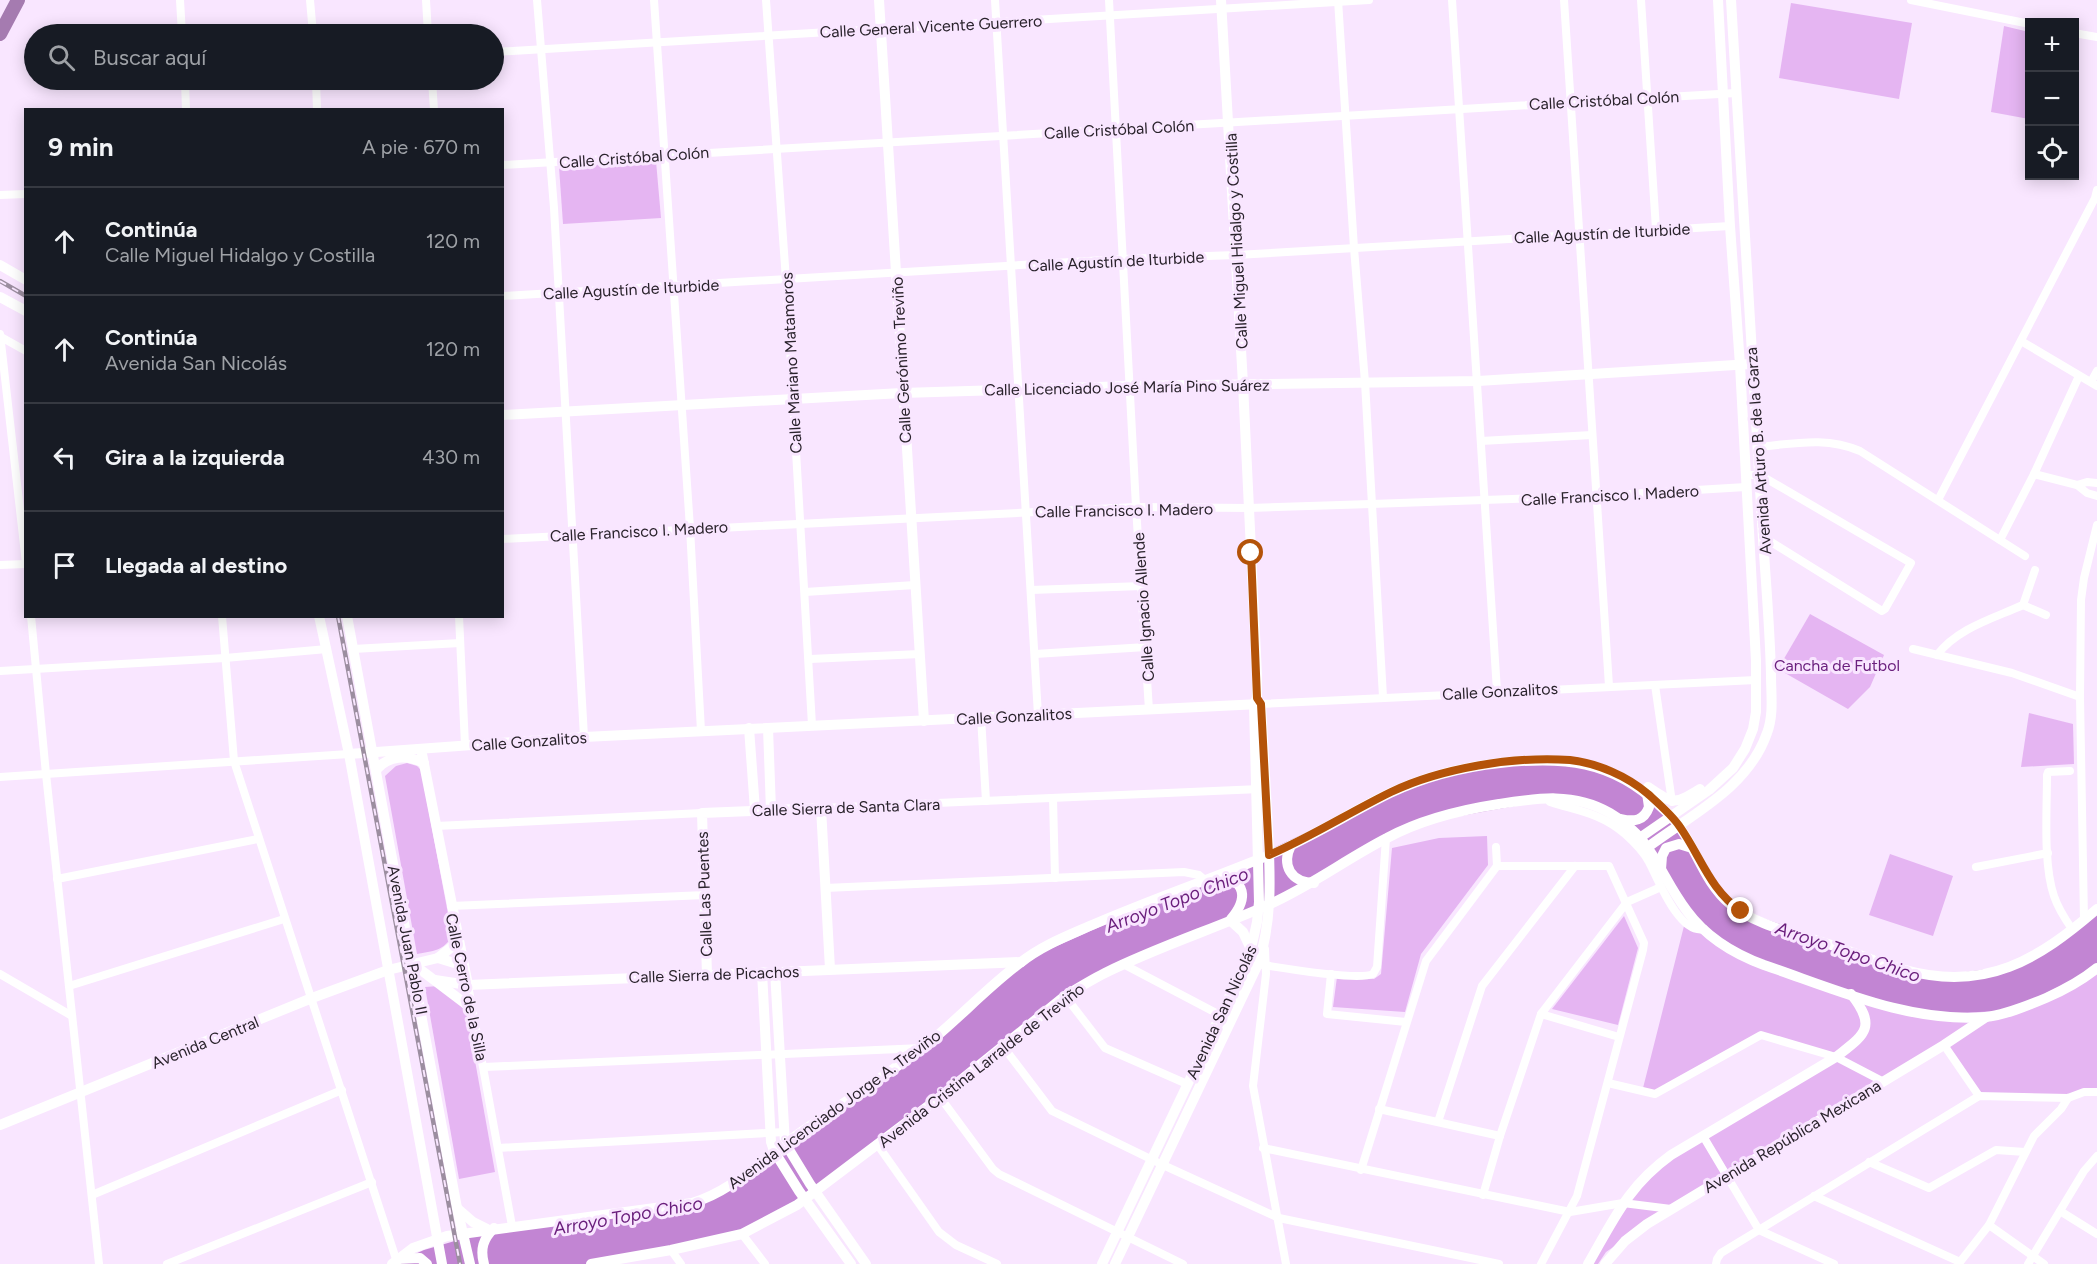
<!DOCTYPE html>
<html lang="es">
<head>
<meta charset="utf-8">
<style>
	:root { --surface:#171b24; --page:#20242c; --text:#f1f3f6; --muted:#9ea1a6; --line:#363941 }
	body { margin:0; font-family:Figtree,sans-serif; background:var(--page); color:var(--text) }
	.controls { position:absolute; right:18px; top:18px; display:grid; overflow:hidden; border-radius:0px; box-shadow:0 3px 15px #0003 }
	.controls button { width:54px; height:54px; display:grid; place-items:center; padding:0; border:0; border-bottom:2px solid var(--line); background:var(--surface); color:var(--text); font:30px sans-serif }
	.stop { position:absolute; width:18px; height:18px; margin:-14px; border:4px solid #b45309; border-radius:50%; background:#fff }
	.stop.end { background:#b45309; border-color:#fff; box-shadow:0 2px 6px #0008 }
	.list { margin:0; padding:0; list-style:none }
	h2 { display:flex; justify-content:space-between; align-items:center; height:78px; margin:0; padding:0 24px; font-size:26px }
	h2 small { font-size:20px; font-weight:400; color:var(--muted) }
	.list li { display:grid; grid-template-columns:39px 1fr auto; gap:18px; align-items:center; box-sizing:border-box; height:108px; padding:0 24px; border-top:2px solid var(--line) }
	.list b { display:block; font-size:22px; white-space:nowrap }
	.list p { margin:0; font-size:20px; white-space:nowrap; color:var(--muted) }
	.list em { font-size:20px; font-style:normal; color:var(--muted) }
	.icon { flex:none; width:33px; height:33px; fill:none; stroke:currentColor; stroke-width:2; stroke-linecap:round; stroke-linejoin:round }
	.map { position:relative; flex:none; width:2097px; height:1264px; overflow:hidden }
	.search { position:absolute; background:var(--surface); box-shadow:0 3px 15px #0003; left:24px; top:24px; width:480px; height:66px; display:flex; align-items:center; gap:15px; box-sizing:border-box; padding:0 21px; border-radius:33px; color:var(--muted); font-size:22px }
	.panel { position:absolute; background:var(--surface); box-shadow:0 3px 15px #0003; left:24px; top:108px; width:480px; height:510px; border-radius:0px }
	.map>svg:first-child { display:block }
</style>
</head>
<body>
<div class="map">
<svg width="2097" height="1264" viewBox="0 0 2097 1264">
	<rect width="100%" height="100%" fill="#f9e6ff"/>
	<g fill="#e5b5f2">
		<path d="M1791 3 1912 23 1899 99 1779 78Z"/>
		<path d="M2004 26 2029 32V119L1991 112Z"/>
		<path d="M656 161 661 218 563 224 559 167Z"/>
		<path d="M1810 614 1884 655 1870 687 1848 709 1778 669Z"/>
		<path d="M2029 713 2073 724 2074 764 2021 767Z"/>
		<path d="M407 763 417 766 421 770 452 935C445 951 432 951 417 954L385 776 396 766Z"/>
		<path d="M1487 836 1488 865 1421 954 1405 1012 1333 1007 1337 977 1374 979 1381 974 1392 848 1439 838Z"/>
		<path d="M1890 854 1953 876 1933 936 1869 915Z"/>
		<path d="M1624 916 1638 948 1618 1025 1552 1009Z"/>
		<path d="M1684 926 1889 1007 2097 967V1092L2068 1098 1979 1096 1944 1045 1647 1224 1606 1252 1598 1264H1591L1623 1203 1656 1166 1835 1058 1764 1035 1656 1093 1642 1092Z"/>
		<path d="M439 986 465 1005 495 1172 459 1179 425 987Z"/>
	</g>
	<path fill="#c285d3" d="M1498 763 1601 767 1672 817 1700 863 1741 911 1937 976 2016 965 2097 908V968L2012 1010 1927 1015 1747 959 1704 929 1620 819 1559 798 1422 823 1314 883 1103 974 804 1199 742 1234 591 1264H397L406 1258 424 1250 465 1238 702 1199 922 1048 1021 962 1205 880 1392 792Z"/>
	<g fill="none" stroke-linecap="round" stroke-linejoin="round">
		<g stroke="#fff" stroke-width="8">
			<path d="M180 0 182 34"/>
			<path d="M310 0 313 34"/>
			<path d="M426 0 428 34"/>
			<path d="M537 0 554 208 584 737"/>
			<path d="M654 0 690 528 701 731"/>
			<path d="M766 0 786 280 812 725"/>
			<path d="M995 0 1038 715"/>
			<path d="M1109 0 1136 507 1149 710"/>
			<path d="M1338 0 1354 248 1365 382 1383 697"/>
			<path d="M1452 0 1497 691"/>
			<path d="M1564 0 1609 686"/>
			<path d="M1641 0 1656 229"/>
			<path d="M1911 0 2030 24"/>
			<path d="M2074 33 2097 37"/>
			<path d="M494 52 1369 0"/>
			<path d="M185 80 186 110"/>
			<path d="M316 80 317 110"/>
			<path d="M432 80 434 110"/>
			<path d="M502 165 1736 93"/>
			<path d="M0 195 26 194"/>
			<path d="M502 296 1122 259 1236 255 1730 226"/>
			<path d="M0 334 26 563"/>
			<path d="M1 337 26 351"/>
			<path d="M2021 341 2097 386"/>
			<path d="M2091 382 2097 371"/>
			<path d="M1481 441 1592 435"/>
			<path d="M1757 447C1793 444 1825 436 1860 451L2025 556"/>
			<path d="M2034 474 2077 485 2087 493 2097 496"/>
			<path d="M1745 475H1760L1911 563 1885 609 1882 611 1763 537"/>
			<path d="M2077 485 2087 482 2097 483"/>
			<path d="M1938 500 2095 198 2097 190"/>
			<path d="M502 539 1136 507 1249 508 1371 504 1596 496 1746 487"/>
			<path d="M2000 540 2034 474 2079 376"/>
			<path d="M0 565 26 564"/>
			<path d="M1031 590 1142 586"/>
			<path d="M805 592 915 585"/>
			<path d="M2023 605 2035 570"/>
			<path d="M2023 605 2046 615"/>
			<path d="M31 616 46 774 99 1264"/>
			<path d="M222 616 234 761 396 1259"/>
			<path d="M459 616 465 745"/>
			<path d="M353 649 460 643"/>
			<path d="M1913 649 2012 673 2080 697"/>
			<path d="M1035 654 1146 647"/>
			<path d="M1937 655C1958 628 1992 619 2023 605"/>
			<path d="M810 659 920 654"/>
			<path d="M0 671 225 658 327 649"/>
			<path d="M1655 685 1672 802"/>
			<path d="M1261 704 1756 680"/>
			<path d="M981 717 986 801"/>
			<path d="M2070 771 2048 772 2047 775C2047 810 2043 864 2054 896 2058 908 2065 919 2072 929"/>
			<path d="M0 777 349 754"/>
			<path d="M1053 798 1055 878"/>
			<path d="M1550 802C1578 811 1601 813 1625 834 1634 842 1643 851 1649 862 1658 879 1679 935 1704 929"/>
			<path d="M821 808 1260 789"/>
			<path d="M436 826 702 813"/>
			<path d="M1496 847 1497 866"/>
			<path d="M1497 866H1609L1644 943 1643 950 1577 1196 1541 1264"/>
			<path d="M1976 867 2048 853"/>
			<path d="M57 879 258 839"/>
			<path d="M825 888 1184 872 1199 875 1205 880"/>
			<path d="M451 906 705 895"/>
			<path d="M2084 920 2080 697 2081 600 2084 578 2097 525"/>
			<path d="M1265 949 1266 974 1253 1086 1286 1264"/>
			<path d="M1123 964 1220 1015"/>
			<path d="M1263 965C1283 968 1358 981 1373 974L1377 967 1386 838"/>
			<path d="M0 974 72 1016"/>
			<path d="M1331 974 1327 1014 1406 1022"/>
			<path d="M468 985 512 1226"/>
			<path d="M69 986 284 919"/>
			<path d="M1065 996 1105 1048 1187 1084"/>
			<path d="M1541 1014 1619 1037"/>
			<path d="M1002 1045 1052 1111 1163 1165 1279 1218 1499 1264"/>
			<path d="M1944 1045 1979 1096"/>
			<path d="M484 1067 922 1048"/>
			<path d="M1608 1083 1655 1094 1761 1035 1836 1057 1882 1081"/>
			<path d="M940 1097 993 1169 999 1174 1183 1264"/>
			<path d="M1379 1109 1500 1136"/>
			<path d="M1438 1122 1482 986 1575 866"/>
			<path d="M1703 1136 1759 1230 1834 1264"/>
			<path d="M877 1144 939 1232 956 1245 997 1264"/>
			<path d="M498 1148 784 1132"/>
			<path d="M1263 1148 1570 1212 1623 1203 1671 1209"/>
			<path d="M1869 1162 1929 1188 1996 1150 2025 1152"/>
			<path d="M1361 1170 1426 961 1497 866"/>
			<path d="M92 1195 342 1090"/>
			<path d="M1483 1195 1500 1136 1541 1014 1627 902 1661 887"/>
			<path d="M1814 1196 1960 1262 1989 1225 2034 1136 2061 1109 2068 1098"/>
			<path d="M2060 1211 2097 1234"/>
			<path d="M1989 1225 2044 1264"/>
			<path d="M742 1234 765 1264"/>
			<path d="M671 1250 681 1264"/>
			<path d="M167 1264 372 1182"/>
			<path d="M1716 1264 1717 1259 1721 1253 1979 1096 2068 1098 2084 1092H2097"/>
			<path d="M2028 1264 2084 1171 2097 1156"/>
		</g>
		<g stroke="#fff" stroke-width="10">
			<path d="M879 0 924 721"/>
			<path d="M0 265 26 280"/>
			<path d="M0 297 26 311"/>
			<path d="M502 415 902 393 1129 386 1478 381 1751 364"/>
			<path d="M319 616 349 754 442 1264"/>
			<path d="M347 616 457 1208 470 1264"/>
			<path d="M749 728 755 810"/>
			<path d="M768 728 771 810"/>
			<path d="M421 749 468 985"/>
			<path d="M349 754 584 737 1260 704"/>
			<path d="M377 769C389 755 407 755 424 763"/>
			<path d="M1648 787C1673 804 1674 805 1700 789"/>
			<path d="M1621 819C1634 822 1644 821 1649 807L1647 793"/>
			<path d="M1641 837 1709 790 1733 768 1745 749 1753 729 1756 712V661L1740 365 1730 226 1718 0"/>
			<path d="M1291 845C1281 866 1291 882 1314 883"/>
			<path d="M1648 847C1692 814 1748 788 1767 733 1774 715 1771 694 1771 675 1770 630 1766 584 1763 539 1753 359 1741 180 1731 0"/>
			<path d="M1661 869 1662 856 1666 848 1679 844 1692 848"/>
			<path d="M1217 877C1247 879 1248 899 1231 919"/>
			<path d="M1231 921 1243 932 1251 949"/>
			<path d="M438 958 459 941"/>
			<path d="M413 964 471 1008"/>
			<path d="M775 971 785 1143 810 1184 866 1264"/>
			<path d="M762 972 771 1142 774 1151 799 1191 851 1264"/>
			<path d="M707 975 702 813 821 808 830 969"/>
			<path d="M435 980 468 985 1021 962"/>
			<path d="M0 1125 312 998 388 970 438 958 464 966"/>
			<path d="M458 1209 473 1222 487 1229"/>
			<path d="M397 1259 420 1258 427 1264"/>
			<path d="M392 1264 413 1248 447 1236 692 1203C732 1191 760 1161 794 1137 836 1107 880 1080 921 1049 956 1022 985 989 1020 963 1041 946 1067 936 1092 925 1152 899 1214 878 1274 853 1314 836 1351 812 1390 793 1424 777 1463 767 1500 763 1563 756 1612 760 1659 805 1667 812 1675 820 1681 829 1698 854 1706 884 1730 904 1756 926 1796 933 1828 944 1853 952 1879 963 1905 970 1986 992 2038 960 2097 909"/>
			<path d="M484 1264C480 1249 483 1239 494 1228"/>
			<path d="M591 1264 671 1250 742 1234 797 1205 940 1097 1065 996C1078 988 1091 980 1105 973 1157 947 1214 929 1268 905 1311 886 1346 859 1387 838 1422 819 1460 810 1499 804 1537 798 1574 792 1610 813 1653 838 1659 874 1687 911 1706 937 1734 954 1764 965 1835 989 1909 1023 1985 1017 2005 1015 2027 1006 2046 998 2064 990 2081 981 2097 968"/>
			<path d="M1102 1264 1250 953 1257 922 1259 902 1254 704 1257 698V675L1243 384 1221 0"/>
			<path d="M1115 1264 1258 964C1273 920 1270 874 1268 828 1266 787 1263 745 1261 704"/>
			<path d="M1588 1264C1614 1219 1628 1186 1671 1155L1836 1057C1864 1035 1878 1028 1851 994"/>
			<path d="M1605 1264 1625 1241 1647 1224 1944 1045 1986 1017"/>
		</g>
		<path stroke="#a57bb0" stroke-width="14" d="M0 34 18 0"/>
		<defs>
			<g id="rail">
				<path d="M0 281 26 296"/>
				<path d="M338 616 460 1264"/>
			</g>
		</defs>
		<use href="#rail" stroke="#9c8ea0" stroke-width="4.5"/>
		<use href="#rail" stroke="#f9e6ff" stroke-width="2" stroke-dasharray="7" stroke-linecap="butt"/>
	</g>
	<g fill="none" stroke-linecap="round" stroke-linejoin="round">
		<path stroke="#b45309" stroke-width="8" d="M1251 553 1257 698 1261 704 1269 855C1311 837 1350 812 1391 792 1441 768 1514 756 1570 760 1597 763 1627 776 1648 794 1659 804 1672 815 1680 827 1701 857 1710 890 1741 911"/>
	</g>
	<g text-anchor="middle" stroke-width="6" stroke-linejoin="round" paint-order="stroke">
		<g font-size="16" fill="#2a232c" stroke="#f9e6ff">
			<text transform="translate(931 26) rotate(-3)" y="6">Calle General Vicente Guerrero</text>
			<text transform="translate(1604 100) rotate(-3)" y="6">Calle Cristóbal Colón</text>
			<text transform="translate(1119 129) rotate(-3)" y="6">Calle Cristóbal Colón</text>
			<text transform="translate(634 157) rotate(-4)" y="6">Calle Cristóbal Colón</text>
			<text transform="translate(1602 233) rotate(-3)" y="6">Calle Agustín de Iturbide</text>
			<text transform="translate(1236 241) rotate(-93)" y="6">Calle Miguel Hidalgo y Costilla</text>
			<text transform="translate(1116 261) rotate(-3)" y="6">Calle Agustín de Iturbide</text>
			<text transform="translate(631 289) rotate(-3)" y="6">Calle Agustín de Iturbide</text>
			<text transform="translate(901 360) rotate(-93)" y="6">Calle Gerónimo Treviño</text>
			<text transform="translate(791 363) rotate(-93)" y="6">Calle Mariano Matamoros</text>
			<text transform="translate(1127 387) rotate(-1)" y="6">Calle Licenciado José María Pino Suárez</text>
			<text transform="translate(1758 451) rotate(-94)" y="6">Avenida Arturo B. de la Garza</text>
			<text transform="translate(1610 495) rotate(-3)" y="6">Calle Francisco I. Madero</text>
			<text transform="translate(1124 510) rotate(-1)" y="6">Calle Francisco I. Madero</text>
			<text transform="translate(639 531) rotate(-3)" y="6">Calle Francisco I. Madero</text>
			<text transform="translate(1143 607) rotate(-94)" y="6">Calle Ignacio Allende</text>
			<text transform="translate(1500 691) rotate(-3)" y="6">Calle Gonzalitos</text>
			<text transform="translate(1014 716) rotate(-3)" y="6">Calle Gonzalitos</text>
			<text transform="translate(529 741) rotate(-4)" y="6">Calle Gonzalitos</text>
			<text transform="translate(846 807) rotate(-2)" y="6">Calle Sierra de Santa Clara</text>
			<text transform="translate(704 894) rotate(-92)" y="6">Calle Las Puentes</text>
			<text transform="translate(408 940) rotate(79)" y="6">Avenida Juan Pablo II</text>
			<text transform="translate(714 974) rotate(-2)" y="6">Calle Sierra de Picachos</text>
			<text transform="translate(467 987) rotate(78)" y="6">Calle Cerro de la Silla</text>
			<text transform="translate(1221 1012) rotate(-65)" y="6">Avenida San Nicolás</text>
			<text transform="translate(205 1042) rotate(-22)" y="6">Avenida Central</text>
			<text transform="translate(981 1065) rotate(-38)" y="6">Avenida Cristina Larralde de Treviño</text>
			<text transform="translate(834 1109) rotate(-36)" y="6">Avenida Licenciado Jorge A. Treviño</text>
			<text transform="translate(1792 1136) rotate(-31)" y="6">Avenida República Mexicana</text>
		</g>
		<g font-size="16" fill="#6b207e" stroke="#f9e6ff">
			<text x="1837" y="671">Cancha de Futbol</text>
		</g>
		<g font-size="18" font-style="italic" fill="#691d7b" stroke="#f9e6ff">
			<text transform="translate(1177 900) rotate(-21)" y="6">Arroyo Topo Chico</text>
			<text transform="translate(1848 952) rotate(19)" y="6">Arroyo Topo Chico</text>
			<text transform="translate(628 1216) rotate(-10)" y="6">Arroyo Topo Chico</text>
		</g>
	</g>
</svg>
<div class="controls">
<button>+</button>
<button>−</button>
<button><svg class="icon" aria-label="locate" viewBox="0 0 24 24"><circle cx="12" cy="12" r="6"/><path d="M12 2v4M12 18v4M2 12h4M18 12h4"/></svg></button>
</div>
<div class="stop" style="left:1251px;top:553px"></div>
<div class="stop end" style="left:1741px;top:911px"></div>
<div class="search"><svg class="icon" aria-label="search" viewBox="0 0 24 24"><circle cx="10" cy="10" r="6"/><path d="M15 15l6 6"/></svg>Buscar aquí</div>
<section class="panel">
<h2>9 min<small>A pie · 670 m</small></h2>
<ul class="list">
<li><svg class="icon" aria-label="ahead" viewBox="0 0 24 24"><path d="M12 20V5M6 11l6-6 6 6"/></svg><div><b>Continúa</b><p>Calle Miguel Hidalgo y Costilla</p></div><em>120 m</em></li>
<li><svg class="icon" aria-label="ahead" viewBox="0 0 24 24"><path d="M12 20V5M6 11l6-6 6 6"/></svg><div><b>Continúa</b><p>Avenida San Nicolás</p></div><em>120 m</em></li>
<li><svg class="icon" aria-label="left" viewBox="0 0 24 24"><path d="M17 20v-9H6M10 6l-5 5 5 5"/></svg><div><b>Gira a la izquierda</b></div><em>430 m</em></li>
<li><svg class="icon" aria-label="arrive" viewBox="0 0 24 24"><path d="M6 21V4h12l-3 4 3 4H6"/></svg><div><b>Llegada al destino</b></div></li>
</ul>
</section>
</div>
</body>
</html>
